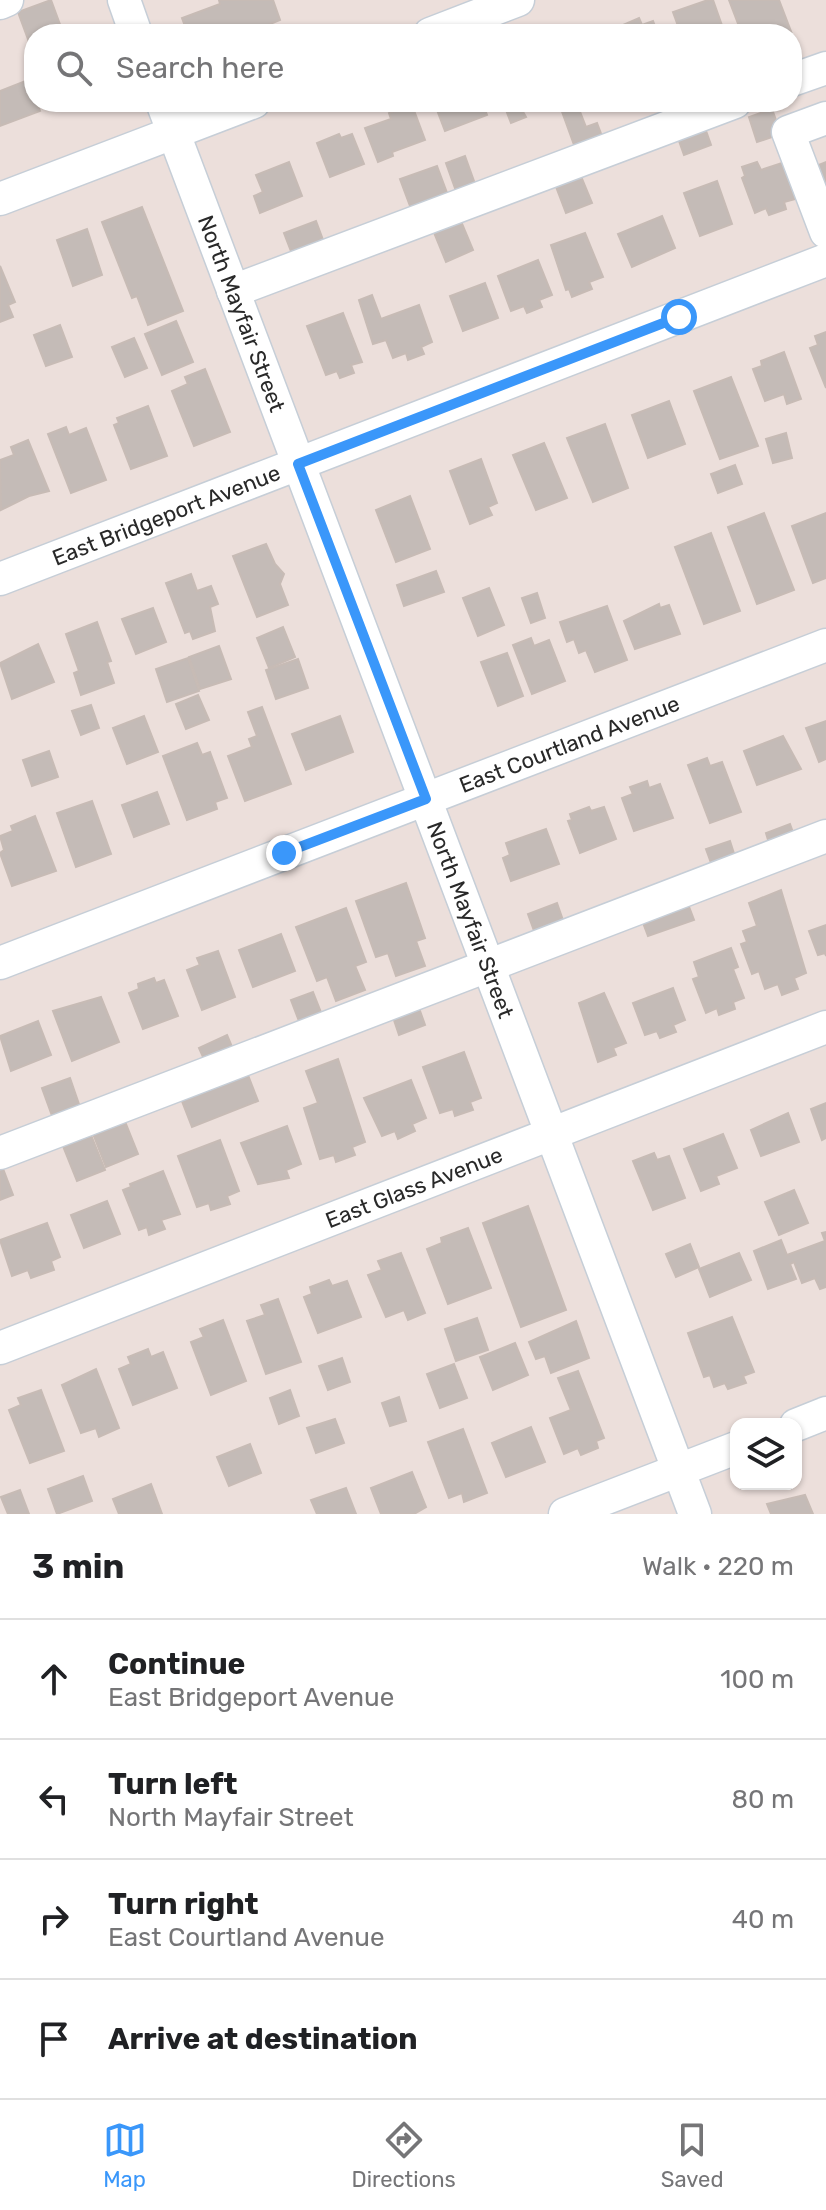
<!DOCTYPE html>
<html lang="en">
<head>
<meta charset="utf-8">
<style>
	:root { --surface:#fff; --page:#f6f6f6; --text:#202124; --muted:#757577; --line:#e0e0e0; --accent:#3a97fa }
	body { margin:0; font-family:Rubik,sans-serif; background:var(--page); color:var(--text) }
	.controls { position:absolute; right:24px; bottom:24px; display:grid; overflow:hidden; border-radius:16px; box-shadow:0 2px 6px #0004 }
	.controls button { width:72px; height:72px; display:grid; place-items:center; padding:0; border:0; border-bottom:2px solid var(--line); background:var(--surface); color:var(--text); font:40px sans-serif }
	.stop { position:absolute; width:24px; height:24px; margin:-18px; border:6px solid #3a97fa; border-radius:50%; background:#fff }
	.stop.end { background:#3a97fa; border-color:#fff; box-shadow:0 2px 8px #0008 }
	.list { margin:0; padding:0; list-style:none }
	h2 { display:flex; justify-content:space-between; align-items:center; height:104px; margin:0; padding:0 32px; font-size:34px }
	h2 small { font-size:26px; font-weight:400; color:var(--muted) }
	.list li { display:grid; grid-template-columns:52px 1fr auto; gap:24px; align-items:center; box-sizing:border-box; height:120px; padding:0 32px; border-top:2px solid var(--line) }
	.list b { display:block; font-size:30px; white-space:nowrap }
	.list p { margin:0; font-size:26px; white-space:nowrap; color:var(--muted) }
	.list em { font-size:26px; font-style:normal; color:var(--muted) }
	.icon { flex:none; width:44px; height:44px; fill:none; stroke:currentColor; stroke-width:2; stroke-linecap:round; stroke-linejoin:round }
	.map { position:relative; flex:none; width:826px; height:1514px; overflow:hidden }
	.search { position:absolute; background:var(--surface); box-shadow:0 2px 6px #0004; left:24px; right:24px; top:24px; height:88px; display:flex; align-items:center; gap:20px; box-sizing:border-box; padding:0 28px; border-radius:32px; color:var(--muted); font-size:30px }
	.sheet { height:584px; background:var(--surface) }
	nav { display:flex; justify-content:space-around; align-items:center; box-sizing:border-box; height:112px; border-top:2px solid var(--line); background:var(--surface); font-size:22px; color:var(--muted) }
	nav a { display:grid; justify-items:center; gap:4px }
	nav .on { color:var(--accent) }
	.map>svg:first-child { display:block }
</style>
</head>
<body>
<div class="map">
<svg width="826" height="1514" viewBox="0 0 826 1514">
	<rect width="100%" height="100%" fill="#ecdfdb"/>
	<g fill="#c4bbb7" stroke="#c7bbb5" stroke-width="2">
		<path d="M51 0 62 30 34 34V40L29 42 18 12Z"/>
		<path d="M219 0H273L280 20 270 24 272 30 262 34H188L182 18 220 4Z"/>
		<path d="M708 0H713L725 34H681L673 12Z"/>
		<path d="M729 0H779L792 34H742Z"/>
		<path d="M639 18 642 25 653 21 658 34H619L626 31 623 25Z"/>
		<path d="M792 34 800 54 792 57Z"/>
		<path d="M28 80 40 111 0 126V91Z"/>
		<path d="M434 102H482L487 115 445 131Z"/>
		<path d="M503 102H538L539 104 522 110 526 117 511 123Z"/>
		<path d="M667 102H696L672 116Z"/>
		<path d="M577 104 586 127 597 123 605 144 577 153 561 109Z"/>
		<path d="M412 105 425 140 392 152 393 156 378 162 365 128 391 119 389 113Z"/>
		<path d="M772 109 781 134 757 142 749 117Z"/>
		<path d="M705 128 711 145 684 155 678 138Z"/>
		<path d="M339 134 341 138 352 134 364 164 330 177 317 143Z"/>
		<path d="M465 156 475 184 456 191 446 163Z"/>
		<path d="M289 162 302 196 260 213 254 196 263 192 256 175Z"/>
		<path d="M757 162 761 170 782 163 795 199 784 202 786 209 769 215 766 208 755 213 742 178 745 176 742 167Z"/>
		<path d="M826 162V193L816 166Z"/>
		<path d="M437 166 450 201 413 214 400 179Z"/>
		<path d="M580 174 592 203 566 213 555 184Z"/>
		<path d="M717 181 732 224 700 236 684 193Z"/>
		<path d="M142 207 183 311 148 325 137 296 132 298 102 222Z"/>
		<path d="M662 216 675 248 632 267 618 234Z"/>
		<path d="M460 219 473 250 446 262 433 230Z"/>
		<path d="M316 221 326 248 294 259 284 233Z"/>
		<path d="M87 229 102 275 73 286 57 240Z"/>
		<path d="M585 233 603 277 589 282 592 289 572 297 569 289 566 290 551 245Z"/>
		<path d="M538 260 552 295 539 300 542 307 527 313 524 306 511 311 498 276Z"/>
		<path d="M0 266 15 302 8 305 13 317 0 322Z"/>
		<path d="M485 283 498 318 463 331 450 296Z"/>
		<path d="M372 295 381 319 419 305 432 342 421 347 424 354 408 360 406 353 393 358 386 340 373 344 359 300Z"/>
		<path d="M343 313 362 362 351 365 354 373 340 378 337 371 326 375 307 326Z"/>
		<path d="M176 321 193 362 162 375 145 334Z"/>
		<path d="M60 325 72 357 46 366 34 335Z"/>
		<path d="M826 332V388L810 348 818 345 815 336Z"/>
		<path d="M134 338 147 368 125 377 112 347Z"/>
		<path d="M784 352 801 399 787 404 784 394 765 401 753 369 762 366 761 361Z"/>
		<path d="M205 369 230 432 194 446 172 391 188 384 185 377Z"/>
		<path d="M731 377 758 446 720 459 694 391Z"/>
		<path d="M669 401 685 444 648 458 632 415Z"/>
		<path d="M148 406 167 456 131 469 114 425 119 423 117 418Z"/>
		<path d="M605 424 628 488 593 502 567 438Z"/>
		<path d="M66 427 69 435 86 428 106 480 71 493 48 434Z"/>
		<path d="M786 433 792 458 773 463 766 439Z"/>
		<path d="M28 440 49 491 29 496 1 510 0 460 14 455 11 447Z"/>
		<path d="M544 443 567 498 536 510 513 455Z"/>
		<path d="M481 459 497 503 488 507 492 515 470 524 450 471Z"/>
		<path d="M735 465 742 484 718 493 711 474Z"/>
		<path d="M410 496 430 549 396 562 376 510Z"/>
		<path d="M764 513 794 590 757 604 728 527Z"/>
		<path d="M826 513V578L813 583 792 526Z"/>
		<path d="M711 533 740 611 704 624 675 547Z"/>
		<path d="M266 544 275 564 284 574 280 584 288 605 257 617 233 556Z"/>
		<path d="M436 571 444 592 404 606 397 585Z"/>
		<path d="M191 574 197 591 211 586 218 604 210 607 215 631 193 639 190 631 185 633 166 583Z"/>
		<path d="M489 588 504 625 478 636 463 598Z"/>
		<path d="M537 593 545 618 531 623 522 598Z"/>
		<path d="M659 604 660 608 669 605 680 634 635 649 624 621Z"/>
		<path d="M607 606 627 660 595 672 586 650 579 653 574 639 567 642 560 622Z"/>
		<path d="M153 608 166 642 136 654 122 619Z"/>
		<path d="M97 622 111 661 107 662 114 683 81 695 74 673 79 671 66 634Z"/>
		<path d="M283 627 295 657 269 668 257 638Z"/>
		<path d="M531 638 534 646 549 640 565 681 532 694 513 645Z"/>
		<path d="M38 644 54 682 12 699 0 663Z"/>
		<path d="M219 646 231 679 200 689 189 657Z"/>
		<path d="M507 653 523 696 498 706 481 662Z"/>
		<path d="M188 658 199 691 167 702 156 669Z"/>
		<path d="M298 659 308 688 276 699 266 670Z"/>
		<path d="M198 695 209 720 186 729 176 704Z"/>
		<path d="M91 705 99 728 81 735 72 711Z"/>
		<path d="M262 707 291 784 245 801 228 756 252 747 249 739 257 736 248 712Z"/>
		<path d="M144 716 158 752 127 764 113 728Z"/>
		<path d="M340 716 353 752 306 770 292 734Z"/>
		<path d="M826 721V759L819 762 806 728Z"/>
		<path d="M783 736 801 769 757 785 744 751Z"/>
		<path d="M197 743 202 755 210 752 227 798 215 802 217 809 187 820 163 756Z"/>
		<path d="M49 751 58 777 32 786 23 760Z"/>
		<path d="M707 758 710 766 722 762 741 812 710 823 688 765Z"/>
		<path d="M647 781 649 788 660 784 673 818 634 831 622 798 633 794 630 787Z"/>
		<path d="M157 792 169 824 134 837 122 805Z"/>
		<path d="M92 801 111 854 76 867 57 813Z"/>
		<path d="M589 807 591 811 604 807 616 839 580 853 568 821 572 820 570 814Z"/>
		<path d="M35 816 56 871 12 886 0 853 4 850 0 836 13 831 11 826Z"/>
		<path d="M790 824 796 841 771 850 766 833Z"/>
		<path d="M546 829 559 864 511 881 503 858 510 855 506 843Z"/>
		<path d="M730 841 737 863 714 871 706 849Z"/>
		<path d="M406 883 425 938 416 941 425 966 396 976 388 953 376 957 356 901Z"/>
		<path d="M781 890 806 973 794 978 798 989 782 995 778 984 765 989 759 971 752 974 741 944 747 942 743 931 757 926 749 903Z"/>
		<path d="M557 903 566 929 537 939 528 914Z"/>
		<path d="M688 904 694 920 648 936 642 920Z"/>
		<path d="M346 908 366 962 355 966 365 990 336 1001 327 977 317 981 296 927Z"/>
		<path d="M826 925V956L825 953 818 955 809 931Z"/>
		<path d="M281 934 295 971 253 987 239 950Z"/>
		<path d="M731 948 738 967 733 969 744 998 733 1002 735 1009 719 1015 717 1008 706 1013 693 979 699 977 694 962Z"/>
		<path d="M218 951 235 997 202 1010 187 970 200 965 197 958Z"/>
		<path d="M154 978 156 983 164 980 178 1016 143 1029 129 993 139 989 138 984Z"/>
		<path d="M673 988 685 1020 673 1025 676 1032 660 1038 657 1031 645 1035 633 1003Z"/>
		<path d="M313 992 324 1020 302 1029 291 1000Z"/>
		<path d="M604 993 626 1043 613 1048 616 1055 598 1062 579 1003Z"/>
		<path d="M101 997 119 1042 72 1061 53 1011Z"/>
		<path d="M419 1008 425 1025 399 1035 393 1017Z"/>
		<path d="M38 1021 51 1055 11 1071 0 1036Z"/>
		<path d="M227 1035 235 1054 207 1066 199 1048Z"/>
		<path d="M464 1052 481 1098 470 1102 473 1110 455 1116 453 1109 440 1113 423 1067Z"/>
		<path d="M338 1059 365 1142 352 1147 355 1155 336 1162 334 1155 320 1159 304 1108 318 1103 306 1071Z"/>
		<path d="M246 1070 258 1101 192 1127 180 1096Z"/>
		<path d="M70 1078 82 1113 55 1124 42 1088Z"/>
		<path d="M411 1080 426 1118 412 1124 415 1131 398 1139 395 1131 382 1136 364 1098Z"/>
		<path d="M826 1103V1138L822 1140 811 1109Z"/>
		<path d="M788 1113 799 1142 761 1156 751 1130Z"/>
		<path d="M124 1119 138 1154 106 1167 92 1131Z"/>
		<path d="M287 1126 301 1164 286 1170 289 1178 258 1184 241 1143Z"/>
		<path d="M89 1130 105 1170 77 1181 61 1141Z"/>
		<path d="M723 1134 737 1168 716 1176 719 1184 701 1191 684 1149Z"/>
		<path d="M220 1140 239 1191 227 1196 230 1204 211 1210 209 1203 197 1207 178 1156Z"/>
		<path d="M654 1153 657 1160 669 1156 685 1198 653 1210 633 1161Z"/>
		<path d="M2 1166 13 1195 0 1200V1167Z"/>
		<path d="M163 1171 180 1214 161 1220 165 1229 149 1235 147 1227 139 1230 123 1190 131 1187 130 1184Z"/>
		<path d="M794 1190 808 1223 779 1235 765 1202Z"/>
		<path d="M107 1201 120 1234 84 1248 71 1215Z"/>
		<path d="M528 1206 566 1310 521 1327 483 1223Z"/>
		<path d="M47 1223 60 1257 51 1261 54 1270 31 1278 28 1270 12 1276 0 1240Z"/>
		<path d="M468 1228 491 1288 448 1304 427 1249 442 1243 441 1238Z"/>
		<path d="M826 1232V1287L820 1289 815 1278 802 1283 794 1262 790 1264 796 1279 768 1289 754 1251 781 1240 787 1255 825 1241 822 1233Z"/>
		<path d="M690 1244 699 1267 676 1277 666 1254Z"/>
		<path d="M401 1253 425 1313 408 1320 404 1310 386 1317 368 1275 382 1270 378 1261Z"/>
		<path d="M739 1253 751 1280 710 1297 699 1269Z"/>
		<path d="M329 1280 332 1286 347 1281 361 1317 318 1333 304 1297 312 1294 310 1287Z"/>
		<path d="M278 1299 301 1362 266 1374 247 1321 265 1315 261 1305Z"/>
		<path d="M732 1317 754 1372 743 1376 746 1383 728 1389 725 1383 714 1387 710 1375 704 1377 688 1333Z"/>
		<path d="M477 1318 488 1350 456 1361 445 1329Z"/>
		<path d="M223 1320 246 1381 211 1395 191 1342 204 1337 200 1329Z"/>
		<path d="M576 1321 589 1358 551 1373 545 1356 536 1359 529 1342Z"/>
		<path d="M515 1343 528 1375 493 1390 480 1357Z"/>
		<path d="M148 1349 151 1357 163 1352 177 1388 133 1405 119 1369 131 1364 128 1357Z"/>
		<path d="M342 1358 350 1382 328 1390 319 1366Z"/>
		<path d="M454 1364 467 1398 440 1408 427 1374Z"/>
		<path d="M96 1369 119 1428 99 1437 96 1428 81 1433 62 1385Z"/>
		<path d="M578 1371 604 1438 596 1441 598 1448 581 1455 578 1448 564 1454 550 1418 571 1410 558 1378Z"/>
		<path d="M41 1390 64 1451 30 1463 9 1410 21 1405 18 1398Z"/>
		<path d="M290 1390 299 1416 279 1424 270 1398Z"/>
		<path d="M399 1397 406 1421 390 1426 382 1403Z"/>
		<path d="M335 1419 344 1443 316 1453 307 1428Z"/>
		<path d="M531 1427 545 1462 506 1477 492 1443Z"/>
		<path d="M463 1429 487 1493 464 1502 462 1493 449 1498 428 1442Z"/>
		<path d="M250 1444 261 1473 229 1486 217 1457Z"/>
		<path d="M412 1472 426 1507 414 1514H381L371 1488Z"/>
		<path d="M83 1476 92 1501 57 1514 48 1489Z"/>
		<path d="M151 1484 162 1514H119L113 1499Z"/>
		<path d="M346 1488 356 1514H317L311 1500Z"/>
		<path d="M20 1490 29 1514H8L1 1497Z"/>
		<path d="M805 1495 813 1514H771L767 1504Z"/>
	</g>
	<g fill="none" stroke-linecap="round" stroke-linejoin="round">
		<defs>
			<g id="minor">
				<path d="M124 0 136 34"/>
				<path d="M0 3 7 0"/>
				<path d="M430 34 518 0"/>
				<path d="M792 80 826 68"/>
				<path id="s1" d="M162 102 695 1514"/>
				<path d="M826 118 788 132 826 232"/>
				<path d="M0 199 254 102"/>
				<path d="M233 291 735 102"/>
				<path id="s2" d="M0 579 826 260"/>
				<path id="s3" d="M0 963 826 645"/>
				<path d="M0 1153 826 836"/>
				<path id="s4" d="M0 1348 826 1027"/>
				<path d="M796 1425 826 1413"/>
				<path d="M565 1514 736 1448"/>
			</g>
		</defs>
		<use href="#minor" stroke="#c6ced7" stroke-width="35"/>
		<use href="#minor" stroke="#fff" stroke-width="32"/>
	</g>
	<g fill="none" stroke-linecap="round" stroke-linejoin="round">
		<path stroke="#3a97fa" stroke-width="10" d="M284 853 426 799 298 464 679 317"/>
	</g>
	<g text-anchor="middle" stroke-width="6" stroke-linejoin="round" paint-order="stroke">
		<g font-size="22" fill="#292929" stroke="#fff">
			<text dy="8" stroke="none"><textPath href="#s1" startOffset="226">North Mayfair Street</textPath></text>
			<text dy="8" stroke="none"><textPath href="#s2" startOffset="178">East Bridgeport Avenue</textPath></text>
			<text dy="8" stroke="none"><textPath href="#s3" startOffset="610">East Courtland Avenue</textPath></text>
			<text dy="8" stroke="none"><textPath href="#s1" startOffset="874">North Mayfair Street</textPath></text>
			<text dy="8" stroke="none"><textPath href="#s4" startOffset="444">East Glass Avenue</textPath></text>
		</g>
	</g>
</svg>
<div class="controls">
<button><svg class="icon" aria-label="layers" viewBox="0 0 24 24"><path d="M12 4l9 5-9 5-9-5zM3 14l9 5 9-5"/></svg></button>
</div>
<div class="stop" style="left:679px;top:317px"></div>
<div class="stop end" style="left:284px;top:853px"></div>
<div class="search"><svg class="icon" aria-label="search" viewBox="0 0 24 24"><circle cx="10" cy="10" r="6"/><path d="M15 15l6 6"/></svg>Search here</div>
</div>
<section class="sheet">
<h2>3 min<small>Walk · 220 m</small></h2>
<ul class="list">
<li><svg class="icon" aria-label="ahead" viewBox="0 0 24 24"><path d="M12 20V5M6 11l6-6 6 6"/></svg><div><b>Continue</b><p>East Bridgeport Avenue</p></div><em>100 m</em></li>
<li><svg class="icon" aria-label="left" viewBox="0 0 24 24"><path d="M17 20v-9H6M10 6l-5 5 5 5"/></svg><div><b>Turn left</b><p>North Mayfair Street</p></div><em>80 m</em></li>
<li><svg class="icon" aria-label="right" viewBox="0 0 24 24"><path d="M7 20v-9h11M14 6l5 5-5 5"/></svg><div><b>Turn right</b><p>East Courtland Avenue</p></div><em>40 m</em></li>
<li><svg class="icon" aria-label="arrive" viewBox="0 0 24 24"><path d="M6 21V4h12l-3 4 3 4H6"/></svg><div><b>Arrive at destination</b></div></li>
</ul>
</section>
<nav>
<a class="on"><svg class="icon" aria-label="map" viewBox="0 0 24 24"><path d="M3 6l6-2 6 2 6-2v14l-6 2-6-2-6 2zM9 4v14M15 6v14"/></svg>Map</a>
<a><svg class="icon" aria-label="directions" viewBox="0 0 24 24"><path d="M12 3l9 9-9 9-9-9zM9 14v-3h6M13 9l2 2-2 2"/></svg>Directions</a>
<a><svg class="icon" aria-label="saved" viewBox="0 0 24 24"><path d="M7 4h10v16l-5-4-5 4z"/></svg>Saved</a>
</nav>
</body>
</html>
